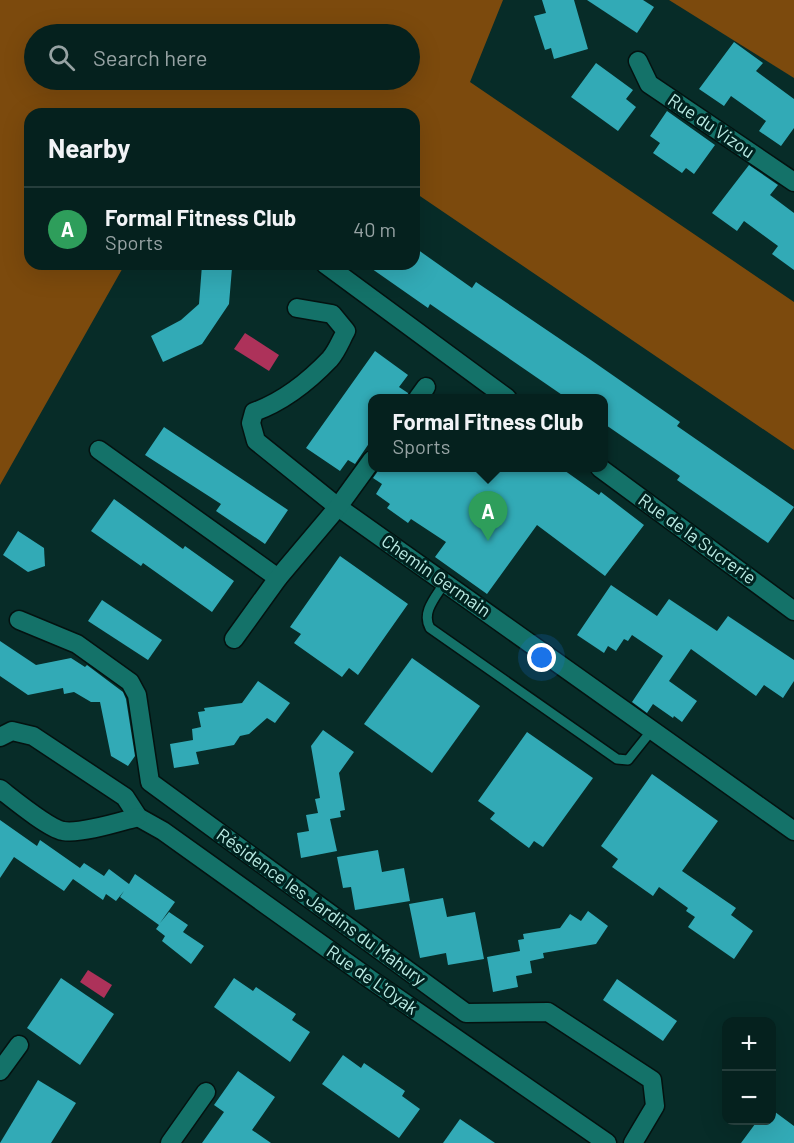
<!DOCTYPE html>
<html lang="en">
<head>
<meta charset="utf-8">
<style>
	:root { --surface:#05211e; --page:#132e2b; --text:#f1f3f6; --muted:#97a3a4; --line:#263e3c; --accent:#d93025 }
	body { margin:0; font-family:Barlow,sans-serif; background:var(--page); color:var(--text) }
	.controls { position:absolute; right:18px; bottom:18px; display:grid; overflow:hidden; border-radius:12px; box-shadow:0 6px 24px #0002 }
	.controls button { width:54px; height:54px; display:grid; place-items:center; padding:0; border:0; border-bottom:2px solid var(--line); background:var(--surface); color:var(--text); font:30px sans-serif }
	.you { position:absolute; left:542px; top:658px; width:21px; height:21px; margin:-15px; border:4px solid #fff; border-radius:50%; background:#1a73e8; box-shadow:0 0 0 9px #1a73e833 }
	.badge { display:grid; place-items:center; width:39px; height:39px; border-radius:50%; background:var(--accent); color:#fff; font-size:20px; font-weight:700 }
	.pin { position:absolute; translate:-50% -50px; filter:drop-shadow(0 2px 3px #0008) }
	.pin::after { content:''; position:absolute; top:32px; width:21px; height:18px; background:inherit; clip-path:polygon(0 0,100% 0,50% 100%) }
	.popup { position:absolute; left:368px; top:394px; width:240px; height:78px; box-sizing:border-box; display:grid; place-content:center; border-radius:12px; background:var(--surface); filter:drop-shadow(0 2px 4px #0005); font-size:20px; white-space:nowrap; color:var(--muted) }
	.popup b { font-size:22px; color:var(--text) }
	.popup::after { content:''; position:absolute; left:50%; top:100%; margin-left:-12px; border:12px solid transparent; border-top-color:var(--surface) }
	.list { margin:0; padding:0; list-style:none }
	h2 { display:flex; justify-content:space-between; align-items:center; height:78px; margin:0; padding:0 24px; font-size:26px }
	h2 small { font-size:20px; font-weight:400; color:var(--muted) }
	.list li { display:grid; grid-template-columns:39px 1fr auto; gap:18px; align-items:center; box-sizing:border-box; height:84px; padding:0 24px; border-top:2px solid var(--line) }
	.list b { display:block; font-size:22px; white-space:nowrap }
	.list p { margin:0; font-size:20px; white-space:nowrap; color:var(--muted) }
	.list em { font-size:20px; font-style:normal; color:var(--muted) }
	.icon { flex:none; width:33px; height:33px; fill:none; stroke:currentColor; stroke-width:2; stroke-linecap:round; stroke-linejoin:round }
	.map { position:relative; flex:none; width:794px; height:1143px; overflow:hidden }
	.search { position:absolute; background:var(--surface); box-shadow:0 6px 24px #0002; left:24px; top:24px; width:396px; height:66px; display:flex; align-items:center; gap:15px; box-sizing:border-box; padding:0 21px; border-radius:33px; color:var(--muted); font-size:22px }
	.panel { position:absolute; background:var(--surface); box-shadow:0 6px 24px #0002; left:24px; top:108px; width:396px; height:162px; border-radius:18px }
	.map>svg:first-child { display:block }
</style>
</head>
<body>
<div class="map">
<svg width="794" height="1143" viewBox="0 0 794 1143">
	<rect width="100%" height="100%" fill="#072c28"/>
	<g fill="#7c4a0d" fill-rule="evenodd">
		<path d="M0 0H503L470 82 794 302V450L414 192V114H30V264H125L0 485ZM34 34H410V80H34Z"/>
		<path d="M669 0H794V78Z"/>
	</g>
	<g fill="#ad325a">
		<path d="M245 333 279 355 269 371 234 349Z"/>
		<path d="M88 970 112 985 104 998 80 982Z"/>
	</g>
	<g fill="#32aab6">
		<path d="M542 0H574L588 49 554 59 551 48 545 50 534 16 546 13Z"/>
		<path d="M587 0H643L654 7 637 33Z"/>
		<path d="M734 42 763 63 756 71 794 99V128L781 146 759 131 766 121 731 96 724 106 699 89Z"/>
		<path d="M596 63 633 90 626 99 636 107 618 131 571 97Z"/>
		<path d="M667 111 715 145 694 174 686 168 682 173 653 153 660 143 650 136Z"/>
		<path d="M749 165 778 185 770 195 794 213V270L772 254 778 246 744 221 737 231 712 213Z"/>
		<path d="M414 247 472 288 476 282 588 358 680 422 677 426 794 507 768 543 677 480 680 476 603 423V399H568L430 304 428 308 365 264H414Z"/>
		<path d="M202 265 232 268 229 304 202 344 163 362 151 336 181 320 199 304Z"/>
		<path d="M375 351 408 375 399 387 408 393 407 399H372V439L355 464 348 460 340 471 306 448Z"/>
		<path d="M164 427 288 510 265 544 216 511 221 504 145 455Z"/>
		<path d="M380 468H561L599 495 601 492 644 525 605 576 537 525 487 594 435 557 446 542 411 519 408 523 387 508 390 504 376 494 382 484 373 478Z"/>
		<path d="M114 499 183 549 185 546 234 581 212 612 143 563 141 566 91 531Z"/>
		<path d="M18 531 44 548 45 566 28 572 3 555Z"/>
		<path d="M340 556 408 604 358 675 349 668 342 677 294 643 301 634 290 627Z"/>
		<path d="M611 585 657 616 669 599 717 631 728 616 794 660V681L783 698 764 685 756 696 691 649 669 681 697 701 682 722 674 716 673 718 653 704 647 713 632 702 663 656 632 635 628 641 624 639 616 651 608 646 604 653 577 635Z"/>
		<path d="M102 600 162 640 148 660 88 621Z"/>
		<path d="M0 641 36 665 71 658 85 667 87 665 123 692 126 699 135 756 128 766 111 756 100 702H91L74 692 64 694 63 688 28 695 0 676Z"/>
		<path d="M412 658 480 706 432 773 364 724Z"/>
		<path d="M258 681 290 703 275 723 267 718 249 734 240 736 234 745 196 752 199 764 174 768 170 744 193 740 192 729 201 727 198 712 205 711 204 708 242 703Z"/>
		<path d="M323 730 354 752 339 773 345 810 340 811 341 817 330 819 337 851 301 858 297 833 309 831 306 815 318 813 315 799 320 798 311 746Z"/>
		<path d="M527 732 593 778 543 847 534 841 529 848 490 819 495 813 478 801Z"/>
		<path d="M652 774 718 821 682 871 736 908 731 915 753 931 734 959 688 927 695 917 686 911 688 908 659 887 653 896 612 867 618 859 601 846Z"/>
		<path d="M0 820 37 846 40 840 80 868 84 863 104 876 109 869 129 884 135 874 175 902 160 923 169 912 188 925 183 932 204 946 191 964 162 941 165 936 156 929 159 925 120 897 124 891 116 901 106 894 103 900 73 879 64 891 14 857 0 878Z"/>
		<path d="M378 850 382 872 404 868 410 901 355 910 351 887 343 888 337 857Z"/>
		<path d="M443 898 447 917 475 912 484 959 448 965 446 953 420 958 409 904Z"/>
		<path d="M588 911 608 926 596 944 543 953 544 958 530 961 532 973 516 976 518 987 493 992 487 957 520 951 518 940 524 939 523 934 560 928 570 914 581 921Z"/>
		<path d="M61 978 114 1014 80 1065 27 1028Z"/>
		<path d="M234 978 253 991 256 987 296 1014 292 1020 310 1032 290 1062 214 1007Z"/>
		<path d="M617 979 677 1021 663 1041 603 1000Z"/>
		<path d="M343 1055 361 1068 364 1063 405 1091 402 1096 420 1109 399 1138 322 1084Z"/>
		<path d="M238 1071 275 1097 252 1130 271 1143H202L224 1112 214 1105Z"/>
		<path d="M38 1080 76 1103 51 1143H0Z"/>
		<path d="M771 1109 794 1126V1143H741L758 1120H771Z"/>
		<path d="M460 1119 495 1143H443Z"/>
	</g>
	<g fill="none" stroke-linecap="round" stroke-linejoin="round">
		<defs>
			<path id="service" d="M445 582C436 597 421 612 430 628L617 759 628 760 652 730"/>
			<g id="minor">
				<path d="M638 61 649 84 794 182"/>
				<path d="M325 264 507 398"/>
				<path d="M297 308 332 314 346 331C341 340 337 351 330 359 309 381 282 402 254 412L251 423 256 441 338 507 794 831"/>
				<path d="M418 398 426 387"/>
				<path d="M99 450 278 578"/>
				<path d="M600 468 794 611"/>
				<path d="M19 620 77 644 130 682 137 695 150 782 466 1013 548 1012 652 1080 655 1106 633 1143"/>
				<path d="M234 639 278 578 338 507 372 460"/>
				<path d="M0 737 12 731 33 736 125 797 138 817 163 831 370 979 607 1143"/>
				<path d="M0 789C13 799 48 828 63 831 82 834 119 822 138 817"/>
				<path d="M0 1071 19 1045"/>
				<path d="M170 1143 206 1092"/>
			</g>
		</defs>
		<use href="#service" stroke="#041210" stroke-width="12"/>
		<use href="#minor" stroke="#041210" stroke-width="21"/>
		<use href="#service" stroke="#147269" stroke-width="9"/>
		<use href="#minor" stroke="#147269" stroke-width="18"/>
	</g>
	<g text-anchor="middle" stroke-width="6" stroke-linejoin="round" paint-order="stroke">
		<g font-size="18" fill="#bbece5" stroke="#00221f">
			<text transform="translate(711 126) rotate(34)" y="6">Rue du Vizou</text>
			<text transform="translate(697 539) rotate(36)" y="6">Rue de la Sucrerie</text>
			<text transform="translate(436 576) rotate(35)" y="6">Chemin Germain</text>
			<text transform="translate(321 907) rotate(36)" y="6">Résidence les Jardins du Mahury</text>
			<text transform="translate(372 980) rotate(35)" y="6">Rue de L'Oyak</text>
		</g>
	</g>
</svg>
<div class="controls">
<button>+</button>
<button>−</button>
</div>
<div class="you"></div>
<div class="pin badge" style="left:488px;top:541px;background:#2e9e5b">A</div>
<div class="popup"><b>Formal Fitness Club</b>Sports</div>
<div class="search"><svg class="icon" aria-label="search" viewBox="0 0 24 24"><circle cx="10" cy="10" r="6"/><path d="M15 15l6 6"/></svg>Search here</div>
<section class="panel">
<h2>Nearby<small></small></h2>
<ul class="list">
<li><span class="badge" style="background:#2e9e5b">A</span><div><b>Formal Fitness Club</b><p>Sports</p></div><em>40 m</em></li>
</ul>
</section>
</div>
</body>
</html>
